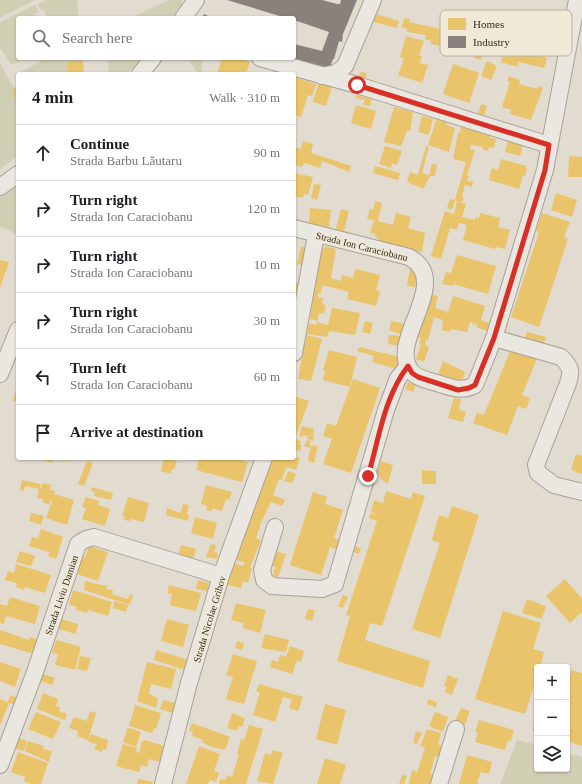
<!DOCTYPE html>
<html lang="en">
<head>
<meta charset="utf-8">
<style>
	:root { --surface:#fff; --page:#f6f6f6; --text:#202124; --muted:#757577; --line:#e0e0e0 }
	body { margin:0; font-family:Georgia,serif; background:var(--page); color:var(--text) }
	.controls { position:absolute; right:12px; bottom:12px; display:grid; overflow:hidden; border-radius:4px; box-shadow:0 1px 3px #0004 }
	.controls button { width:36px; height:36px; display:grid; place-items:center; padding:0; border:0; border-bottom:1px solid var(--line); background:var(--surface); color:var(--text); font:20px sans-serif }
	.stop { position:absolute; width:12px; height:12px; margin:-9px; border:3px solid #d93025; border-radius:50%; background:#fff }
	.stop.end { background:#d93025; border-color:#fff; box-shadow:0 1px 4px #0008 }
	.list { margin:0; padding:0; list-style:none }
	h2 { display:flex; justify-content:space-between; align-items:center; height:52px; margin:0; padding:0 16px; font-size:17px }
	h2 small { font-size:13px; font-weight:400; color:var(--muted) }
	.list li { display:grid; grid-template-columns:26px 1fr auto; gap:12px; align-items:center; box-sizing:border-box; height:56px; padding:0 16px; border-top:1px solid var(--line) }
	.list b { display:block; font-size:15px; white-space:nowrap }
	.list p { margin:0; font-size:13px; white-space:nowrap; color:var(--muted) }
	.list em { font-size:13px; font-style:normal; color:var(--muted) }
	.icon { flex:none; width:22px; height:22px; fill:none; stroke:currentColor; stroke-width:2; stroke-linecap:round; stroke-linejoin:round }
	.map { position:relative; flex:none; width:582px; height:784px; overflow:hidden }
	.search { position:absolute; background:var(--surface); box-shadow:0 1px 3px #0004; left:16px; top:16px; width:280px; height:44px; display:flex; align-items:center; gap:10px; box-sizing:border-box; padding:0 14px; border-radius:4px; color:var(--muted); font-size:15px }
	.panel { position:absolute; background:var(--surface); box-shadow:0 1px 3px #0004; left:16px; top:72px; width:280px; height:388px; border-radius:4px }
	.map>svg:first-child { display:block }
</style>
</head>
<body>
<div class="map">
<svg width="582" height="784" viewBox="0 0 582 784">
	<rect width="100%" height="100%" fill="#e1dbd0"/>
	<g fill="#d0cfb4">
		<path d="M0 0H35L0 18Z"/>
		<path d="M46 0H77L79 18H47L43 9 41 10 37 5Z"/>
		<path d="M169 0H182V6L175 18H131Z"/>
		<path d="M35 5 39 12 35 14 38 18H18V58H25L12 65 0 48V22Z"/>
		<path d="M45 58H82L83 74H18V78L16 75Z"/>
		<path d="M108 58H142L127 74H109Z"/>
		<path d="M188 58H202V73H197Z"/>
		<path d="M0 63 18 95V156L0 169Z"/>
		<path d="M18 183V235L0 226V195Z"/>
		<path d="M517 740 537 745V769H567V753L582 757V784H500Z"/>
	</g>
	<g fill="#e9c46a">
		<path d="M376 14 399 21 397 28 373 22Z"/>
		<path d="M405 18 410 19 409 22 445 30 441 46 431 44V41L425 39 426 35 407 32V29L401 27Z"/>
		<path d="M406 36 424 41 419 56H422L420 63 428 65 422 83 398 75 404 58 400 57Z"/>
		<path d="M490 38 506 43 505 47 524 52V49L533 51 532 54 547 58 544 68 519 62 518 67 501 62 504 51 488 46Z"/>
		<path d="M477 49 484 51 481 60 474 58Z"/>
		<path d="M222 58H239L250 62 246 74H217Z"/>
		<path d="M83 61 84 74H68L67 62Z"/>
		<path d="M487 61 497 66 491 80 481 76Z"/>
		<path d="M453 64 479 73 469 103 443 94Z"/>
		<path d="M274 69 289 74H272Z"/>
		<path d="M360 72 367 73 365 80 358 78Z"/>
		<path d="M509 76 520 80 519 84 537 89 538 86 543 88 531 120 510 114 511 110 502 107 510 82 507 81Z"/>
		<path d="M294 77 316 84 312 96 308 95 301 117 294 115Z"/>
		<path d="M319 82 332 86 326 106 313 102Z"/>
		<path d="M18 86V103L12 93 14 92 13 89Z"/>
		<path d="M356 95 372 99 370 106 363 105 365 100 356 98Z"/>
		<path d="M481 104 487 106 484 116 478 114Z"/>
		<path d="M356 105 376 111 371 129 351 123Z"/>
		<path d="M394 107 413 112 410 131H407L401 146 384 142Z"/>
		<path d="M422 116 433 119 429 135 418 132Z"/>
		<path d="M437 118 448 121 446 125 455 128 449 152 428 145Z"/>
		<path d="M461 127 491 135 490 138 496 139 494 148 489 147 488 151 482 149 483 147 471 145 470 149 475 150 467 175 469 176 467 181 473 182 472 187 465 185 462 197 464 198 463 201 460 202 466 204 462 217 475 220V217L479 218 480 213 500 218 498 227 510 230 505 249 496 247 495 249 463 240 467 225 459 223 457 230 450 228 441 259 431 256 445 211 454 214 457 201 455 200 452 210 447 208 450 199 455 200 466 162 453 159 458 133H460Z"/>
		<path d="M508 140 523 144 520 156 505 152Z"/>
		<path d="M303 141 313 144 311 153 351 166 349 172 322 161 320 168 304 163 302 167 294 165V147L301 149Z"/>
		<path d="M385 146 402 151 397 165 392 163 391 168 379 164Z"/>
		<path d="M426 146 429 147 422 173 429 175 432 164 437 165 435 176H430L423 189 407 182 410 172 418 175Z"/>
		<path d="M569 156 582 157V177H568Z"/>
		<path d="M501 159 526 166 525 168H527L525 176 523 175 519 189 489 180 492 168 498 170Z"/>
		<path d="M375 166 400 173 398 180 373 173Z"/>
		<path d="M294 173 313 177 308 195 304 194 303 198 294 196Z"/>
		<path d="M314 184 321 185 317 200 311 198Z"/>
		<path d="M556 193 577 200 572 217 551 210Z"/>
		<path d="M375 201 382 203 378 221 393 225 396 213 411 217 408 228 425 233 422 252 395 246H376L378 238 375 237V234L370 233 374 220 367 219 370 209 373 210Z"/>
		<path d="M310 208 331 210 329 227 309 225Z"/>
		<path d="M341 209 349 211 344 231 349 232 348 237 335 232Z"/>
		<path d="M542 213 570 222 564 237 568 239 539 327 511 317 539 232 536 231Z"/>
		<path d="M301 246 309 248 305 266 297 264Z"/>
		<path d="M325 246 336 249 331 278 341 281 342 275 353 278 355 269 380 275 376 290 380 291 376 306 347 299 349 292 322 285 321 294 318 293V297L323 298 322 304 326 305 324 314 319 313 318 321 310 319 321 248 324 249Z"/>
		<path d="M457 255 496 266 488 294 453 284V286L442 284 446 272 451 273Z"/>
		<path d="M0 260 9 262 0 288Z"/>
		<path d="M410 269 419 271 415 287 407 286Z"/>
		<path d="M294 282 302 284 300 293 294 291Z"/>
		<path d="M428 294 438 296 435 308 448 312 453 296 485 306 481 320 489 323 487 331 476 327 477 324 472 325 473 323 470 322 467 332 451 329 450 332 442 330 443 320 434 317 428 340 426 339 425 345 429 347 424 362 416 359 421 344H419L421 338 416 337Z"/>
		<path d="M332 308 360 313 355 335 329 331 327 337 307 334 309 323 316 325 317 322 328 325Z"/>
		<path d="M365 321 373 323 370 334 362 332Z"/>
		<path d="M391 321 406 324 403 335 389 330Z"/>
		<path d="M527 332 546 337 543 346 524 340Z"/>
		<path d="M307 335 322 339 311 381 298 379 304 344H305Z"/>
		<path d="M389 335 401 336 399 346 388 344Z"/>
		<path d="M512 346 538 356 522 395 530 398 526 409 518 406 507 435 473 423 477 413 484 415Z"/>
		<path d="M359 347 399 357 396 369 372 362 374 356 357 351Z"/>
		<path d="M329 350 357 357 350 387 323 380 325 371 323 370Z"/>
		<path d="M443 361 465 372 461 383 438 374Z"/>
		<path d="M353 379 380 388 351 473 323 464 332 439 323 436 327 423 336 426Z"/>
		<path d="M408 382 416 384 413 392 405 389Z"/>
		<path d="M16 389 18 390V402L13 401Z"/>
		<path d="M294 396 309 401 295 439 301 441 300 445H302L300 451 294 449Z"/>
		<path d="M454 398 461 399 459 410 466 412 463 422 448 418Z"/>
		<path d="M302 426 314 429 313 441 307 439 308 436 303 435V437L299 436Z"/>
		<path d="M307 440 311 441 309 448 304 446Z"/>
		<path d="M311 445 318 446 314 463 308 461Z"/>
		<path d="M576 454 582 456V474L571 470Z"/>
		<path d="M294 456 300 458 296 470 286 467 282 480 279 479 273 495 285 500 282 506 271 502 261 523 256 538 261 540 250 568H252L248 583 243 581 241 588 227 585 233 563 243 566 245 563 234 559 272 458H294Z"/>
		<path d="M45 458H70L69 461 53 459 52 463 44 460Z"/>
		<path d="M164 458H175L174 461H177L174 470 172 469 171 474 161 471Z"/>
		<path d="M193 458H234L248 462 242 482 196 470 199 460Z"/>
		<path d="M87 461 93 463 84 486 78 484Z"/>
		<path d="M381 461 393 465 388 483 383 481V480L380 479 381 476 377 475Z"/>
		<path d="M422 470 436 471V484H422Z"/>
		<path d="M288 471 296 474 293 482 291 483 284 481Z"/>
		<path d="M22 480 41 484 40 488 41 489 43 483 51 485 50 490 55 491 54 494 74 500 67 525 46 518 52 501H50V505L43 502V499L37 498 39 489 25 486 24 491 20 490Z"/>
		<path d="M206 485 232 492 229 500 226 499 222 511 213 508 212 511 206 510 207 506 201 504Z"/>
		<path d="M92 487 113 493 111 500 94 496 95 492 91 491Z"/>
		<path d="M386 491 411 499 413 492 425 496 382 626 370 623 365 640 430 661 423 688 337 661 350 616 346 615 377 521 369 518 370 513 378 516 371 512 374 500 383 503Z"/>
		<path d="M313 492 327 497 325 504 343 510 334 538 343 541 339 550 330 547 321 575 290 565Z"/>
		<path d="M86 497 99 501 98 505 110 509 105 526 82 519 86 508 82 507Z"/>
		<path d="M128 497 149 503 144 522 131 519 130 521 124 520 125 517 122 516Z"/>
		<path d="M183 504 189 505 187 514 189 515 188 521 166 515 167 508 181 513Z"/>
		<path d="M452 506 479 515 440 638 412 629 440 543 432 540 439 515 448 518Z"/>
		<path d="M31 513 44 516 41 525 29 521Z"/>
		<path d="M195 517 217 523 213 539 191 533Z"/>
		<path d="M41 529 63 537 56 559 48 556 49 552 29 546 32 537 38 539Z"/>
		<path d="M211 544 216 545 214 552 218 553 217 559 206 557Z"/>
		<path d="M181 545 196 549 193 560 178 556Z"/>
		<path d="M89 546 108 552 98 581 74 573 79 555 85 557Z"/>
		<path d="M354 546 361 548 359 554 353 552Z"/>
		<path d="M20 551 35 556 31 566 16 562Z"/>
		<path d="M276 551 286 554 278 577 273 576 275 567 272 566Z"/>
		<path d="M16 564 51 575 45 593 25 587 24 590 16 587 17 583 5 580 8 571 14 573Z"/>
		<path d="M565 579 582 599V612L570 623 546 596Z"/>
		<path d="M198 580 209 583 207 591 196 589Z"/>
		<path d="M85 581 107 586 106 589 113 590 112 594 128 599 130 594 133 595 130 605 84 590Z"/>
		<path d="M169 585 201 593 196 611 172 606 170 604 172 594 167 593Z"/>
		<path d="M73 590 112 602 108 616 88 610 87 613 76 610 77 607 69 605Z"/>
		<path d="M343 595 348 597 343 608 338 606Z"/>
		<path d="M10 597 40 606 35 624 6 616 4 624 0 623V604L7 606Z"/>
		<path d="M527 599 546 606 542 619 522 613Z"/>
		<path d="M114 601 128 605 126 612 113 608Z"/>
		<path d="M236 603 266 610 260 633 243 628 244 623 231 620Z"/>
		<path d="M308 609 315 610 312 621 305 619Z"/>
		<path d="M503 611 541 623 533 649 544 652 540 667H537V676L525 714 475 699Z"/>
		<path d="M58 618 78 624 76 634 55 628Z"/>
		<path d="M167 619 189 625 183 647 161 641Z"/>
		<path d="M0 630 29 640 30 637 39 640 34 654 0 644Z"/>
		<path d="M265 634 289 640 286 652 261 648Z"/>
		<path d="M56 640 81 647 75 670 55 665 58 654 52 653Z"/>
		<path d="M237 641 244 643 242 650 235 648Z"/>
		<path d="M290 646 304 651 301 662 297 660 292 674 270 667 272 660 278 662 280 655 286 657Z"/>
		<path d="M156 650 189 660 185 670 154 660Z"/>
		<path d="M233 654 257 661 244 704 226 699 233 677 226 675Z"/>
		<path d="M80 656 91 658 87 671 77 669Z"/>
		<path d="M0 662 21 669 15 687 0 681Z"/>
		<path d="M147 662 176 669 171 689 151 684 149 694 158 698 156 708 137 701Z"/>
		<path d="M572 670 582 673V746L567 741V687Z"/>
		<path d="M40 673 55 678 52 685 38 680Z"/>
		<path d="M448 675 458 679 452 695 445 692 447 687 444 686Z"/>
		<path d="M259 684 303 697 298 711 289 708 292 699 283 697 275 722 253 715 260 692 256 691Z"/>
		<path d="M43 693 58 699 56 706 60 707 59 711 67 714 65 720 37 709Z"/>
		<path d="M10 695 19 698 17 705 9 703 0 726V699L8 702Z"/>
		<path d="M428 699 437 702 436 707 427 704Z"/>
		<path d="M163 700 176 703 173 713 160 709Z"/>
		<path d="M325 704 346 710 337 745 316 739Z"/>
		<path d="M135 705 161 713 156 729 154 728 152 733 129 726Z"/>
		<path d="M461 708 470 711 465 725 455 721Z"/>
		<path d="M90 711 96 713 88 740 77 736 78 731 69 728 74 717 87 721Z"/>
		<path d="M36 712 61 722 53 739 28 729Z"/>
		<path d="M435 712 448 717 443 732 429 726Z"/>
		<path d="M232 713 245 718 242 727 239 726 237 731 227 728Z"/>
		<path d="M479 720 514 730 511 741 508 740 505 750 475 742 478 733 475 732Z"/>
		<path d="M192 723 230 737 225 750 209 746 202 742 203 740 192 736 193 732 189 731Z"/>
		<path d="M249 725 263 729 246 784H219L220 779 225 780 227 775 232 777 239 755 237 754 241 739 244 740Z"/>
		<path d="M534 725 537 726V732L532 730Z"/>
		<path d="M130 728 141 732 136 747 123 742 127 729Z"/>
		<path d="M427 729 441 733 438 744 445 747 441 758 435 756 430 774 433 775 430 784H409L412 770 417 772 425 748 420 746Z"/>
		<path d="M416 731 422 733 417 744 413 743Z"/>
		<path d="M91 734 108 740 106 750 103 749 102 752 94 749 97 745 88 741Z"/>
		<path d="M16 737 27 741 24 751 13 748Z"/>
		<path d="M145 740 164 746 160 762 149 759 147 767 141 765 139 772 116 766 123 744 137 748 136 752 139 753 142 741Z"/>
		<path d="M28 741 44 746 43 749 52 751 49 762 25 751Z"/>
		<path d="M199 746 220 754 214 771 219 773 216 782 210 780 208 784H186Z"/>
		<path d="M273 750 283 753 273 784 257 781 265 753 271 755Z"/>
		<path d="M18 752 48 763 41 784H31L24 781 25 777 11 772Z"/>
		<path d="M467 755 492 762 489 774 481 772 477 783 481 784H459Z"/>
		<path d="M325 758 346 765 340 784H317Z"/>
		<path d="M402 775 407 776 404 784H399Z"/>
		<path d="M138 779 153 782 152 784H137Z"/>
	</g>
	<g fill="#8a817c">
		<path d="M227 0H322L337 4H340L341 0H357L343 34 342 42 339 41 334 59H333L329 70 294 59V44L322 51 329 32 294 20V18H286Z"/>
		<path d="M204 14 210 17 215 18H202Z"/>
	</g>
	<g fill="none" stroke-linecap="round" stroke-linejoin="round">
		<defs>
			<g id="street">
				<path d="M183 18 196 0"/>
				<path d="M260 58 357 85 549 145"/>
				<path d="M140 74 153 58"/>
				<path d="M322 76 336 73 345 66 373 0"/>
				<path d="M0 187 18 174"/>
				<path d="M294 228 409 257C455 282 385 342 412 372 418 379 431 381 440 384 453 388 462 392 475 385L494 338 545 170 577 0"/>
				<path d="M494 338 561 357C572 368 572 372 567 386L536 465 538 473 554 485 582 492"/>
				<path d="M294 353 316 235"/>
				<path d="M0 374 18 330"/>
				<path d="M275 527 262 570 264 580 272 586 322 589 335 584 386 410 398 378 408 366"/>
				<path d="M0 765 35 672 78 544 86 539 94 537 221 576"/>
				<path d="M163 784 189 683 221 576 264 458"/>
				<path d="M439 784 456 729"/>
			</g>
		</defs>
		<use href="#street" stroke="#a7a198" stroke-width="18"/>
		<use href="#street" stroke="#eae7e0" stroke-width="16"/>
	</g>
	<g fill="none" stroke-linecap="round" stroke-linejoin="round">
		<path stroke="#d93025" stroke-width="5" d="M357 85 549 145 545 170 494 338 475 385 469 388 458 390 418 377 412 373 408 366C384 397 379 439 368 476"/>
	</g>
	<g text-anchor="middle" stroke-width="4" stroke-linejoin="round" paint-order="stroke">
		<g font-size="10" fill="#352a21" stroke="#f1e9d7">
			<text transform="translate(362 246) rotate(14)" y="4">Strada Ion Caraciobanu</text>
			<text transform="translate(61 595) rotate(-71)" y="4">Strada Liviu Damian</text>
			<text transform="translate(209 619) rotate(-73)" y="4">Strada Nicolae Gribov</text>
		</g>
	</g>
	<rect x="440" y="10" width="132" height="46" rx="6" fill="#f1e9d7" stroke="#b9b0a0" stroke-width="1"/>
	<rect x="448" y="18" width="18" height="12" fill="#e9c46a"/>
	<rect x="448" y="36" width="18" height="12" fill="#8a817c"/>
	<g font-size="11" fill="#352a21">
		<text x="473" y="28">Homes</text>
		<text x="473" y="46">Industry</text>
	</g>
</svg>
<div class="controls">
<button>+</button>
<button>−</button>
<button><svg class="icon" aria-label="layers" viewBox="0 0 24 24"><path d="M12 4l9 5-9 5-9-5zM3 14l9 5 9-5"/></svg></button>
</div>
<div class="stop" style="left:357px;top:85px"></div>
<div class="stop end" style="left:368px;top:476px"></div>
<div class="search"><svg class="icon" aria-label="search" viewBox="0 0 24 24"><circle cx="10" cy="10" r="6"/><path d="M15 15l6 6"/></svg>Search here</div>
<section class="panel">
<h2>4 min<small>Walk · 310 m</small></h2>
<ul class="list">
<li><svg class="icon" aria-label="ahead" viewBox="0 0 24 24"><path d="M12 20V5M6 11l6-6 6 6"/></svg><div><b>Continue</b><p>Strada Barbu Lăutaru</p></div><em>90 m</em></li>
<li><svg class="icon" aria-label="right" viewBox="0 0 24 24"><path d="M7 20v-9h11M14 6l5 5-5 5"/></svg><div><b>Turn right</b><p>Strada Ion Caraciobanu</p></div><em>120 m</em></li>
<li><svg class="icon" aria-label="right" viewBox="0 0 24 24"><path d="M7 20v-9h11M14 6l5 5-5 5"/></svg><div><b>Turn right</b><p>Strada Ion Caraciobanu</p></div><em>10 m</em></li>
<li><svg class="icon" aria-label="right" viewBox="0 0 24 24"><path d="M7 20v-9h11M14 6l5 5-5 5"/></svg><div><b>Turn right</b><p>Strada Ion Caraciobanu</p></div><em>30 m</em></li>
<li><svg class="icon" aria-label="left" viewBox="0 0 24 24"><path d="M17 20v-9H6M10 6l-5 5 5 5"/></svg><div><b>Turn left</b><p>Strada Ion Caraciobanu</p></div><em>60 m</em></li>
<li><svg class="icon" aria-label="arrive" viewBox="0 0 24 24"><path d="M6 21V4h12l-3 4 3 4H6"/></svg><div><b>Arrive at destination</b></div></li>
</ul>
</section>
</div>
</body>
</html>
